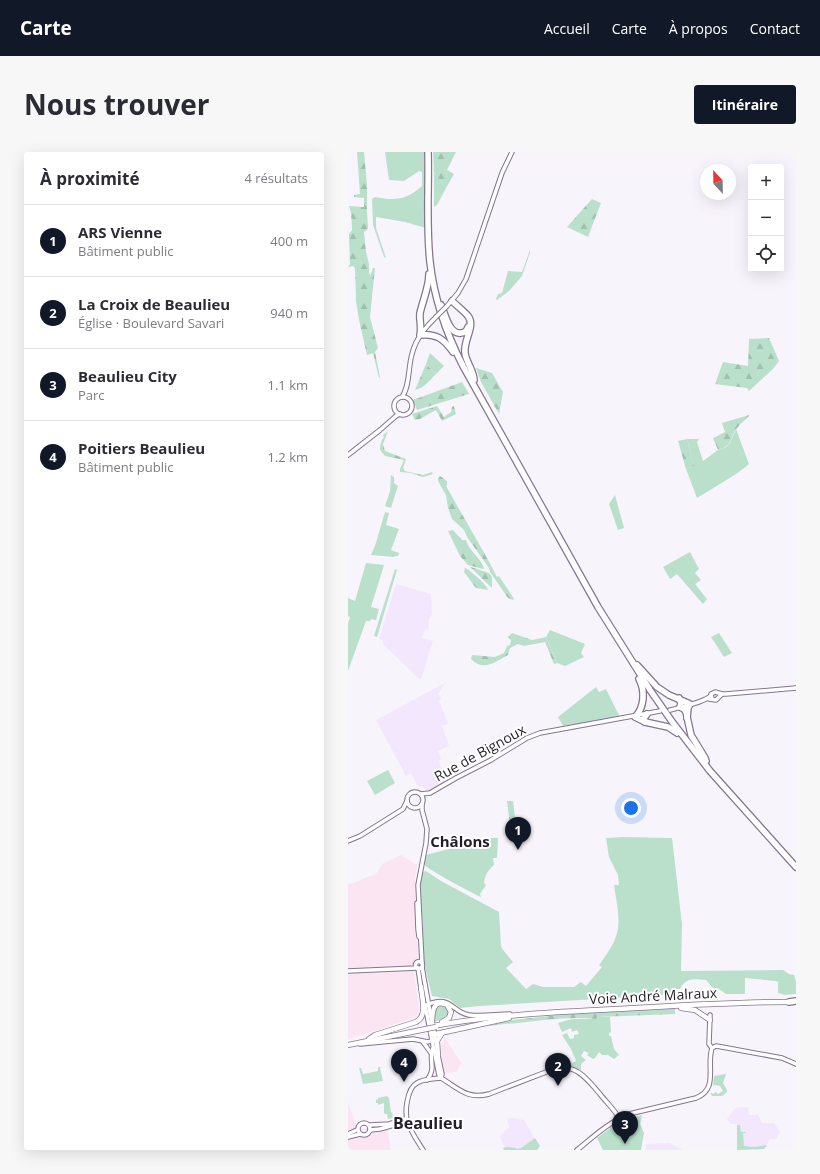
<!DOCTYPE html>
<html lang="fr">
<head>
<meta charset="utf-8">
<style>
	:root { --surface:#fff; --page:#f7f7f7; --text:#2b2b33; --muted:#7c7c81; --line:#e1e1e2; --accent:#111827 }
	body { margin:0; font-family:"Open Sans",sans-serif; background:var(--page); color:var(--text) }
	.controls { position:absolute; right:12px; top:12px; display:grid; overflow:hidden; border-radius:4px; box-shadow:0 4px 16px #0002 }
	.controls button { width:36px; height:36px; display:grid; place-items:center; padding:0; border:0; border-bottom:1px solid var(--line); background:var(--surface); color:var(--text); font:20px sans-serif }
	.compass { position:absolute; left:352px; top:12px; width:36px; height:36px; border-radius:50%; background:var(--surface); box-shadow:0 4px 16px #0002; rotate:338deg }
	.you { position:absolute; left:283px; top:656px; width:14px; height:14px; margin:-10px; border:3px solid #fff; border-radius:50%; background:#1a73e8; box-shadow:0 0 0 6px #1a73e833 }
	.badge { display:grid; place-items:center; width:26px; height:26px; border-radius:50%; background:var(--accent); color:#fff; font-size:13px; font-weight:700 }
	.pin { position:absolute; translate:-50% -33px; filter:drop-shadow(0 1px 2px #0008) }
	.pin::after { content:''; position:absolute; top:21px; width:14px; height:12px; background:inherit; clip-path:polygon(0 0,100% 0,50% 100%) }
	.list { margin:0; padding:0; list-style:none }
	h2 { display:flex; justify-content:space-between; align-items:center; height:52px; margin:0; padding:0 16px; font-size:17px }
	h2 small { font-size:13px; font-weight:400; color:var(--muted) }
	.list li { display:grid; grid-template-columns:26px 1fr auto; gap:12px; align-items:center; box-sizing:border-box; height:72px; padding:0 16px; border-top:1px solid var(--line) }
	.list b { display:block; font-size:15px; white-space:nowrap }
	.list p { margin:0; font-size:13px; white-space:nowrap; color:var(--muted) }
	.list em { font-size:13px; font-style:normal; color:var(--muted) }
	.icon { flex:none; width:22px; height:22px; fill:none; stroke:currentColor; stroke-width:2; stroke-linecap:round; stroke-linejoin:round }
	.map { position:relative; flex:none; width:448px; height:998px; overflow:hidden; border-radius:4px }
	header { display:flex; align-items:center; gap:24px; box-sizing:border-box; height:56px; padding:0 20px; background:var(--accent); color:#fff }
	header strong { font-size:19px }
	nav { display:flex; gap:22px; margin-inline-start:auto; font-size:14px }
	.intro { display:flex; align-items:center; justify-content:space-between; box-sizing:border-box; height:96px; padding:0 24px }
	h1 { margin:0; font-size:28px }
	.button { padding:10px 18px; border-radius:4px; background:var(--accent); color:#fff; font-size:14px; font-weight:700 }
	main { display:flex; gap:24px; padding:0 24px }
	aside { flex:1; background:var(--surface); border-radius:4px; box-shadow:0 4px 16px #0002 }
	.map>svg:first-child { display:block }
</style>
</head>
<body>
<header>
<strong>Carte</strong>
<nav><a>Accueil</a><a>Carte</a><a>À propos</a><a>Contact</a></nav>
</header>
<div class="intro"><h1>Nous trouver</h1><a class="button">Itinéraire</a></div>
<main>
<aside>
<h2>À proximité<small>4 résultats</small></h2>
<ul class="list">
<li><span class="badge">1</span><div><b>ARS Vienne</b><p>Bâtiment public</p></div><em>400 m</em></li>
<li><span class="badge">2</span><div><b>La Croix de Beaulieu</b><p>Église · Boulevard Savari</p></div><em>940 m</em></li>
<li><span class="badge">3</span><div><b>Beaulieu City</b><p>Parc</p></div><em>1.1 km</em></li>
<li><span class="badge">4</span><div><b>Poitiers Beaulieu</b><p>Bâtiment public</p></div><em>1.2 km</em></li>
</ul>
</aside>
<div class="map">
<svg width="448" height="998" viewBox="0 0 448 998">
	<defs>
		<pattern id="forest-firs" width="22" height="20" patternUnits="userSpaceOnUse"><rect width="22" height="20" fill="#bae0cb"/><path d="M5 1l3.5 6h-7zM16 11l3.5 6h-7z" fill="#a0c0ae"/></pattern>
	</defs>
	<rect width="100%" height="100%" fill="#f8f4fb"/>
	<g fill="#fbe5f2">
		<path d="M53 703 69 713 67 726 71 804 66 820 71 858 68 865 17 882 0 887V732L8 730 29 721 34 712Z"/>
		<path d="M97 886 114 912 111 914 110 919 102 921H96L93 894Z"/>
		<path d="M0 950 8 972 14 977 39 973 43 998H0Z"/>
	</g>
	<g fill="#f2e7fc">
		<path d="M48 432 83 442 84 462 81 467 80 478 77 477 74 486 85 489 73 527H71L35 492V488L31 487Z"/>
		<path d="M97 531 89 543 91 542 93 547 91 549 100 572 94 574 101 594 90 599 93 607 90 609 100 628 80 640 76 636 69 633 63 621 58 624 28 568Z"/>
		<path d="M400 955 401 963H406L410 962 414 971H426L432 980 428 987H422L416 997 389 998V972H383L379 967 387 956Z"/>
		<path d="M161 966H164L176 968 192 995 189 998H156L155 996 157 995 152 985 154 981 162 975 159 970Z"/>
		<path d="M322 991 334 998H297L298 992Z"/>
	</g>
	<g fill="#bae0cb">
		<path d="M37 0H78V76L57 70 28 65V76L38 106 36 105 25 73 24 47 27 45C47 49 59 48 74 34V20L71 19 56 29 41 28Z"/>
		<path d="M86 21 98 36 89 53 86 55Z"/>
		<path d="M182 98V101L174 124 161 139 149 148 148 147 150 142 154 141 160 119 174 120Z"/>
		<path d="M82 201 96 214 88 222 78 212Z"/>
		<path d="M388 277 401 312C386 325 366 335 349 346L338 317 346 314 339 287H351L349 290 355 309 370 298 378 295 382 291Z"/>
		<path d="M43 323 46 325V331L50 334 43 356 37 354 42 339Z"/>
		<path d="M267 343 276 376 270 378 261 352Z"/>
		<path d="M37 360 41 361 38 373 51 377 43 398 51 401 50 404H47L46 405 23 403 27 394Z"/>
		<path d="M342 400 351 417 347 421 353 428 347 432 359 447 355 452 329 422 322 427 315 415Z"/>
		<path d="M18 411 36 413 23 455 31 457 28 468 23 467 22 469H18L0 519V472L2 465 0 464V446L7 449Z"/>
		<path d="M47 417 49 418 29 485 26 484Z"/>
		<path d="M202 478 237 492 233 501 236 505 217 514 209 511 198 485Z"/>
		<path d="M371 481 384 501 376 505 363 485Z"/>
		<path d="M248 535 251 540 258 537 272 565 215 574 210 565Z"/>
		<path d="M40 618 47 631 27 643 19 629Z"/>
		<path d="M274 685 324 686 334 772 333 819 435 818 441 822 446 823 448 830V842L437 843 430 841V830L428 829 397 826V842H378L371 837 365 836 358 828C346 827 338 825 332 837H329L326 842 317 843 132 854 112 856 101 847 84 844 75 807V775L72 732 74 720 78 719 93 729 151 760 153 794 155 798 165 810 158 816 178 837 185 832 195 835H226L233 830 238 834 254 815 251 813C276 780 272 772 266 733H271L270 723 261 705 258 686Z"/>
		<path d="M143 686H150L149 706H145L146 713C140 718 137 723 136 731L138 733 132 742 133 745C126 742 78 717 76 712 75 709 77 706 78 703Z"/>
		<path d="M93 853 99 855 101 860 100 864 85 871V861L88 855Z"/>
		<path d="M251 865H262L263 880 261 881V884H263L266 897 271 903 266 907 260 903H254L251 900 247 906 245 907 239 903 241 901 236 899 233 904 238 908 233 912V918L220 913 228 909 223 897 214 883 219 881 222 887 226 886V883L231 882 229 878 224 880 223 876 214 880 210 871 224 867H247Z"/>
		<path d="M30 915H33L32 916 35 929 15 932 11 916H13L15 922 30 919Z"/>
		<path d="M378 922 375 931 379 938V940L374 944H364L362 940 365 942 368 940 370 942 375 939 372 934 367 933 365 934 366 924Z"/>
		<path d="M39 944 41 946 43 960 45 963V966L40 967 39 962H37L36 961V951L30 953V951H28V947L30 948V946Z"/>
		<path d="M294 963 292 972 296 981 293 998H255L249 986 269 971Z"/>
		<path d="M389 973H392L393 980H398V981H395L396 994 407 995 419 993 416 997 389 998Z"/>
		<path d="M187 986 192 994 189 998H156L155 996 159 995 168 996 169 997 173 996Z"/>
	</g>
	<g fill="url(#forest-firs)">
		<path d="M9 0H16L19 33V61L20 75 19 78 16 80 18 100 21 112V120L22 123 24 120 25 116H27L22 165 30 196 27 200 32 225 31 226 25 201 19 203 11 168 8 149 7 116 5 114 1 115 0 114 2 113 1 82 4 78V75L3 61 1 54 16 55V46L6 45V43L12 42Z"/>
		<path d="M85 0H108L99 18 106 22 98 36 86 21Z"/>
		<path d="M244 47 253 51 240 85 219 75Z"/>
		<path d="M421 186 431 209 425 217 401 239 399 236 367 232 375 210 400 214 401 187Z"/>
		<path d="M78 212 88 222C81 229 76 236 67 238Z"/>
		<path d="M128 216 144 221 155 240 151 262 133 230Z"/>
		<path d="M114 230 121 242 69 258 65 248Z"/>
		<path d="M89 254 96 265 103 260 104 255 106 254 108 262 94 269 88 258 72 267 67 268 64 262Z"/>
		<path d="M401 263V264C397 268 392 272 389 276 381 286 386 293 370 298L365 286 377 280 374 271Z"/>
		<path d="M40 279 35 292 37 299 58 307 55 316 57 319 75 323 84 320 85 322 75 325 63 321 52 320V317L56 308 37 304 32 298C32 294 33 288 36 285L35 283Z"/>
		<path d="M339 287 346 314 338 317 330 289Z"/>
		<path d="M92 324 99 329V333L98 334 139 406 149 425 151 424 166 447 165 448 160 446 142 420 141 416 119 385 116 378 104 367 100 356 98 343 90 329V327Z"/>
		<path d="M105 378 114 388H118C121 399 132 405 136 416L135 417 120 413 112 404 100 379Z"/>
		<path d="M122 415H123L141 421 144 425V436Z"/>
		<path d="M117 416C122 418 139 433 140 438L128 436 116 420Z"/>
		<path d="M164 481 184 488 198 485 209 511 206 512 197 490 176 494 170 492 162 496 160 503C147 510 136 520 123 507L124 503 147 505 156 501 159 494 162 493 163 488 160 485Z"/>
		<path d="M159 649H165L169 682H163Z"/>
		<path d="M327 856V862L250 865 248 867C222 864 196 868 170 871 161 872 151 872 142 874L141 873 164 868 229 861Z"/>
	</g>
	<g fill="none" stroke-linecap="round" stroke-linejoin="round">
		<defs>
			<g id="secondary">
				<path d="M99 154 110 141 118 127 154 21 164 0"/>
				<path d="M54 245C62 234 60 215 64 202 68 186 77 176 88 165"/>
				<circle cx="55" cy="254" r="9"/>
				<path d="M0 303 32 278 48 264 52 262"/>
				<path d="M361 547 368 548 374 542"/>
				<path d="M364 547 363 542 367 540 374 542H378L448 536"/>
				<path d="M322 558C333 555 354 551 363 544"/>
				<circle cx="67" cy="648" r="8"/>
				<path d="M73 642 82 641 108 626 143 608 179 586 192 581 312 559"/>
				<path d="M0 689 12 684 55 657 59 649"/>
				<path d="M69 751 70 777 71 785"/>
				<circle cx="71" cy="813" r="3.5"/>
				<path d="M74 811 70 733 78 691 79 677 74 658V652"/>
				<path d="M74 815 83 866"/>
				<path d="M70 816 73 837"/>
				<path d="M0 819 69 816"/>
				<path d="M77 853 91 923 93 926"/>
				<path d="M77 855C80 851 83 851 88 850 103 847 107 861 121 863 134 865 149 862 162 862"/>
				<path d="M85 874 88 891"/>
				<path d="M75 890 83 901"/>
				<path d="M12 892 65 887 80 890 85 888"/>
				<path d="M364 896 368 894 374 895 434 906 448 912"/>
				<path d="M90 903 94 922 93 926"/>
				<path d="M79 928C89 916 80 908 85 896"/>
				<circle cx="16" cy="977" r="6"/>
				<path d="M22 973 41 972 58 967"/>
				<path d="M22 978 32 977 60 969"/>
				<path d="M0 982 9 978"/>
				<path d="M0 985 12 982"/>
				<path d="M75 998C70 990 63 980 60 971 56 961 59 936 69 931 75 927 86 927 93 926 110 936 119 948 141 942L206 917C228 911 239 927 252 942 258 950 266 957 271 966"/>
				<path d="M229 998C245 985 261 970 281 962L348 946C371 937 358 914 364 896L361 892 362 863"/>
			</g>
			<g id="primary">
				<path d="M333 856 347 858 362 868"/>
				<path d="M84 871C84 861 85 846 99 853L103 860 101 866 94 870"/>
				<path d="M85 874C146 863 207 860 269 857 326 854 384 850 441 850"/>
				<path d="M83 881 88 882 161 866"/>
				<path d="M21 887 27 883 68 870C80 864 74 846 73 835"/>
				<path d="M0 893 78 877"/>
				<path d="M90 904 89 889 94 881"/>
			</g>
			<g id="highway">
				<path d="M80 0C81 36 78 73 82 110 86 146 98 181 115 214L250 455 302 538 325 571 362 619 448 715"/>
				<path d="M81 122C81 135 75 148 72 161 71 168 74 175 72 183 88 181 96 187 105 200"/>
				<path d="M104 149C109 154 116 159 120 164 128 174 115 188 117 201 118 210 126 219 126 228"/>
				<path d="M93 153C97 161 101 183 113 181 117 181 119 178 120 175"/>
				<path d="M289 513 309 535 321 543 342 552 340 556 339 566"/>
				<path d="M291 527C297 538 297 555 287 565L297 570 320 575 329 581"/>
				<path d="M331 546 333 551 332 555 336 557 338 560 343 583 357 606 358 609"/>
				<path d="M297 570 296 566 299 562"/>
				<path d="M441 850 448 849"/>
			</g>
		</defs>
		<use href="#secondary" stroke="#857591" stroke-width="5.5"/>
		<use href="#primary" stroke="#857591" stroke-width="6"/>
		<use href="#highway" stroke="#857591" stroke-width="8"/>
		<use href="#secondary" stroke="#fff" stroke-width="3.5"/>
		<use href="#primary" stroke="#fff" stroke-width="4.5"/>
		<use href="#highway" stroke="#fff" stroke-width="5.5"/>
		<defs>
			<path id="secondary-bridge" d="M88 165 99 154"/>
			<path id="primary-bridge" d="M78 877 88 875"/>
		</defs>
		<use href="#secondary-bridge" stroke="#857591" stroke-width="5.5" stroke-linecap="butt"/>
		<use href="#primary-bridge" stroke="#857591" stroke-width="6" stroke-linecap="butt"/>
		<use href="#secondary-bridge" stroke="#fff" stroke-width="3.5"/>
		<use href="#primary-bridge" stroke="#fff" stroke-width="4.5"/>
	</g>
	<g text-anchor="middle" stroke-width="4" stroke-linejoin="round" paint-order="stroke">
		<g font-size="14" fill="#231d28" stroke="#fff">
			<text transform="translate(132 601) rotate(-29)" y="5">Rue de Bignoux</text>
			<text transform="translate(305 844) rotate(-3)" y="5">Voie André Malraux</text>
		</g>
		<g font-size="15" font-weight="bold" fill="#231d28" stroke="#fff">
			<text x="112" y="695">Châlons</text>
		</g>
		<g font-size="16" font-weight="bold" fill="#231d28" stroke="#fff">
			<text x="80" y="977">Beaulieu</text>
		</g>
	</g>
</svg>
<div class="controls">
<button>+</button>
<button>−</button>
<button><svg class="icon" aria-label="locate" viewBox="0 0 24 24"><circle cx="12" cy="12" r="6"/><path d="M12 2v4M12 18v4M2 12h4M18 12h4"/></svg></button>
</div>
<svg class="compass" viewBox="-18 -18 36 36"><path d="M0-13l5 13h-10z" fill="#e53935"/><path d="M0 13l5-13h-10z" fill="#7c7c81"/></svg>
<div class="you"></div>
<div class="pin badge" style="left:170px;top:698px">1</div>
<div class="pin badge" style="left:210px;top:934px">2</div>
<div class="pin badge" style="left:277px;top:992px">3</div>
<div class="pin badge" style="left:56px;top:930px">4</div>
</div>
</main>
</body>
</html>
